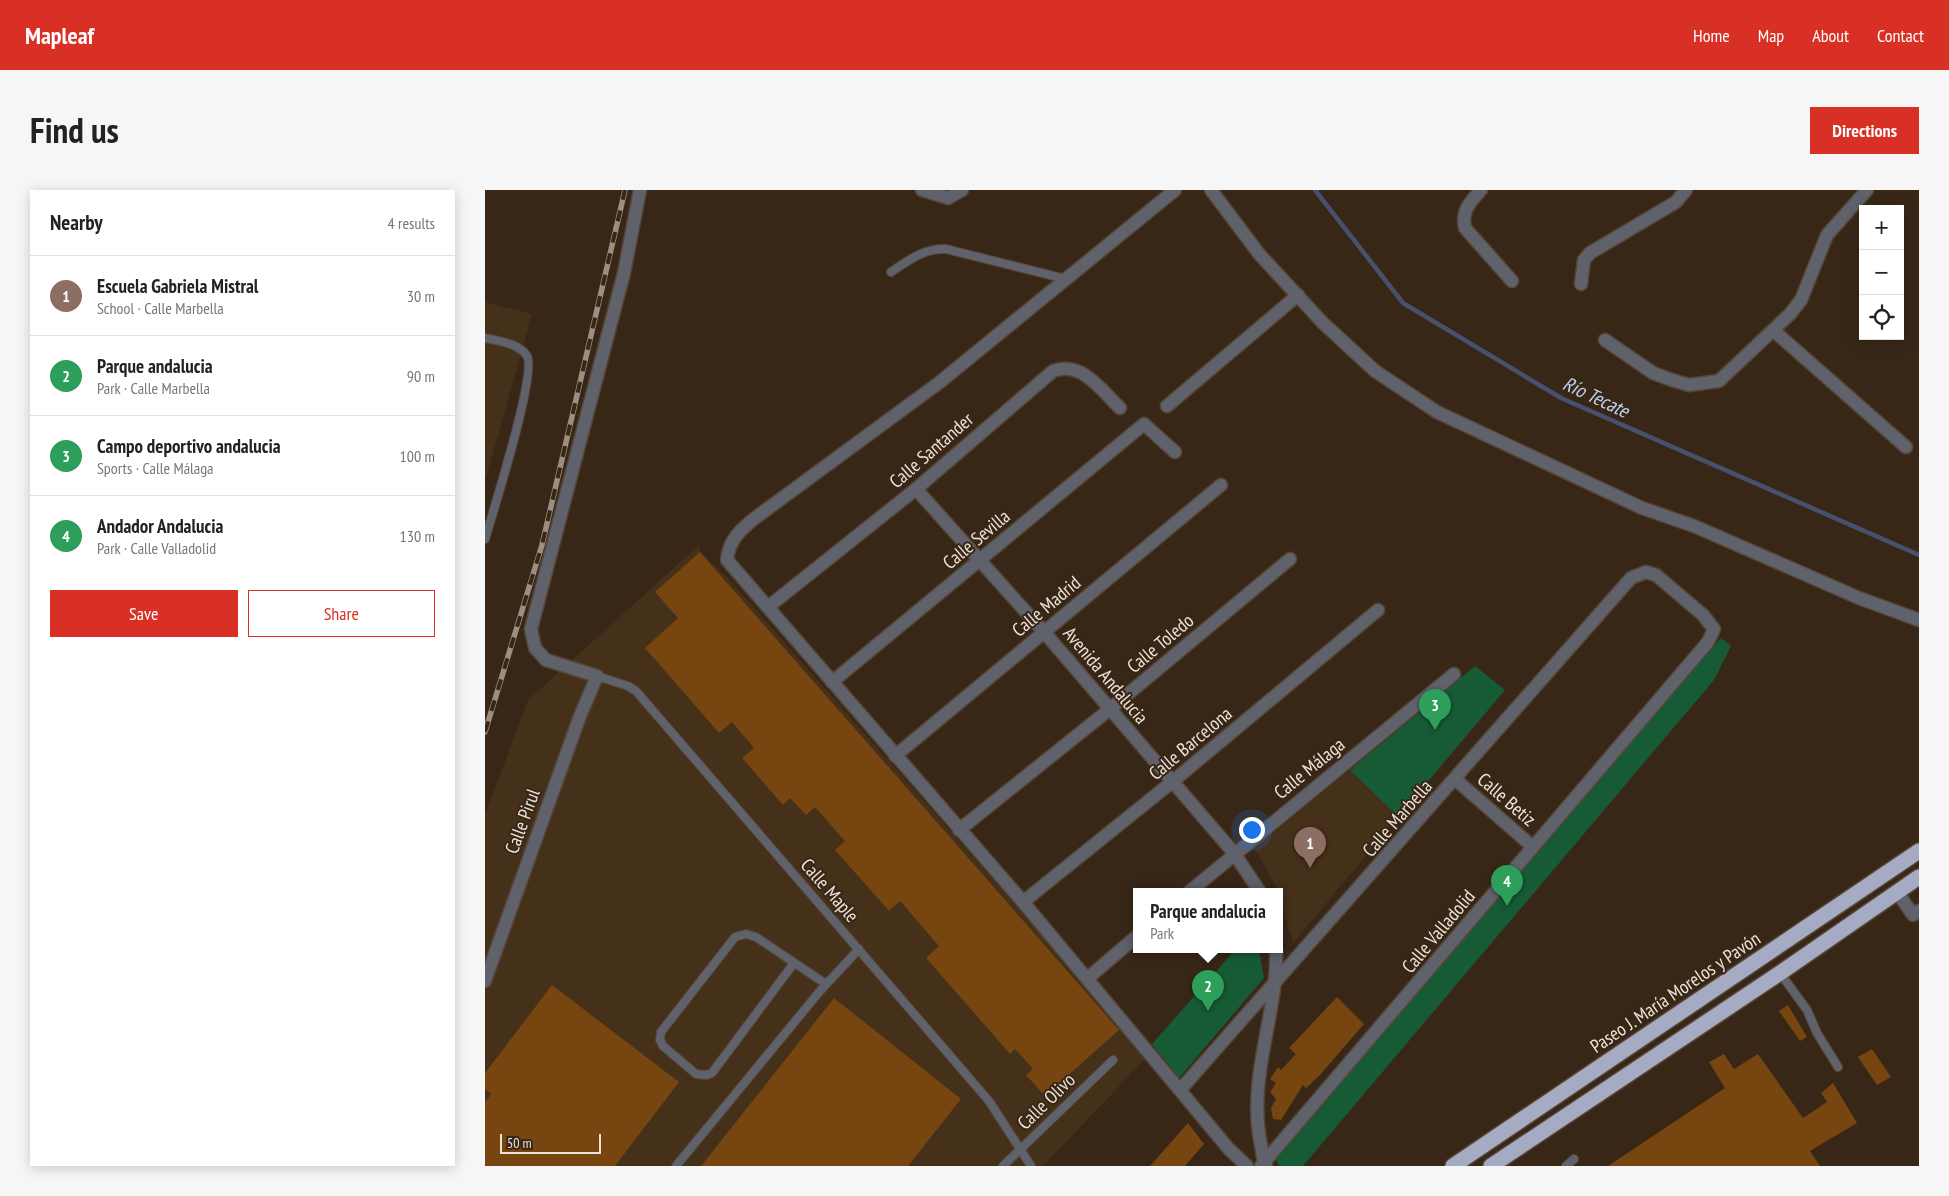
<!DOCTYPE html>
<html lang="en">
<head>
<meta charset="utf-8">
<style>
	:root { --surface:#fff; --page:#f6f6f6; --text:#222; --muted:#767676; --line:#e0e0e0; --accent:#d93025 }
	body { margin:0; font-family:"PT Sans Narrow",sans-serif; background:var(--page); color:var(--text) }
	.controls { position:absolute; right:15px; top:15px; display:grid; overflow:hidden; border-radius:0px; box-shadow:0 2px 12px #0003 }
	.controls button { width:45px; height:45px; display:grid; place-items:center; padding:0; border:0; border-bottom:1px solid var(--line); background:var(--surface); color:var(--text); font:25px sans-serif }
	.scale { position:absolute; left:15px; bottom:12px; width:101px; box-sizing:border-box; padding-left:5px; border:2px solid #ede2d8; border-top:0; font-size:14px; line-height:18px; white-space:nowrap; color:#ede2d8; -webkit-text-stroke:4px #382717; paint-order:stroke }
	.you { position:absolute; left:766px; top:639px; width:18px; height:18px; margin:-12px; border:4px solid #fff; border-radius:50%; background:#1a73e8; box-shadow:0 0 0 8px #1a73e833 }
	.badge { display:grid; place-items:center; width:32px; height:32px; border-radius:50%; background:var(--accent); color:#fff; font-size:16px; font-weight:700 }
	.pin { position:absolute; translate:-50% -41px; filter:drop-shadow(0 1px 2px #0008) }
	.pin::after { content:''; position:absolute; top:26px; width:18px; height:15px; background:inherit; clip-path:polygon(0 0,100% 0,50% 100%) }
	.popup { position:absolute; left:648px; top:698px; width:150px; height:65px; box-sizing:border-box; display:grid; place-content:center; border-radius:0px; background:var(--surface); filter:drop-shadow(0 1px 4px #0005); font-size:16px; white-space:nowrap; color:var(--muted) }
	.popup b { font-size:19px; color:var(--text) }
	.popup::after { content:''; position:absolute; left:50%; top:100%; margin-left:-10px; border:10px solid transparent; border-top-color:var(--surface) }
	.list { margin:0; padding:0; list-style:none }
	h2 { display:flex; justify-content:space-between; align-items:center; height:65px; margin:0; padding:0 20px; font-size:21px }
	h2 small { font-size:16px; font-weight:400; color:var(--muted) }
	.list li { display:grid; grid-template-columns:32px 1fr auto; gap:15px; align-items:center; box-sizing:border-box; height:80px; padding:0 20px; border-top:1px solid var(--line) }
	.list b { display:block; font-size:19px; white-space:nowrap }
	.list p { margin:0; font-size:16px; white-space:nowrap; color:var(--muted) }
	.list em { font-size:16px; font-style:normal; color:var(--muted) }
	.actions { display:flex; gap:10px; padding:15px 20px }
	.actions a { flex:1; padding:11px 0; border:1px solid var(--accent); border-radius:0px; text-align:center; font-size:18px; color:var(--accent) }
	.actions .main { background:var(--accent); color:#fff }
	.icon { flex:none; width:28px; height:28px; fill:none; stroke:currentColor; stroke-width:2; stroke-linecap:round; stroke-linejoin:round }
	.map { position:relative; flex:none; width:1434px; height:976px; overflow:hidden; border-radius:0px }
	header { display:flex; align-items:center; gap:30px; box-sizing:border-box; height:70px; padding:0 25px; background:var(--accent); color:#fff }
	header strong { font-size:24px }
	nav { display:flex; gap:28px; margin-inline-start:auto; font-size:18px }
	.intro { display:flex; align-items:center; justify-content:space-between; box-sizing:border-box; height:120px; padding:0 30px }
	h1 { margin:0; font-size:35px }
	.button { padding:12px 22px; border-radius:0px; background:var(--accent); color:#fff; font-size:18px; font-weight:700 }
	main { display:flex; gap:30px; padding:0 30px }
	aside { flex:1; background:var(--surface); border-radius:0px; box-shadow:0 2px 12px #0003 }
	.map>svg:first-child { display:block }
</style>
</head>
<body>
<header>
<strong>Mapleaf</strong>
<nav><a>Home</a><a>Map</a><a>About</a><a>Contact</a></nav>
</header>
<div class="intro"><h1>Find us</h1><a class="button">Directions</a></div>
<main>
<aside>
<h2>Nearby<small>4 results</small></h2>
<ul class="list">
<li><span class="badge" style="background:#8d6e63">1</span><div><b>Escuela Gabriela Mistral</b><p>School · Calle Marbella</p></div><em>30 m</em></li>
<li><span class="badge" style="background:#2e9e5b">2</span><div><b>Parque andalucia</b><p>Park · Calle Marbella</p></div><em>90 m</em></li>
<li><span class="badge" style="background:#2e9e5b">3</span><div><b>Campo deportivo andalucia</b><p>Sports · Calle Málaga</p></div><em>100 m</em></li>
<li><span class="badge" style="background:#2e9e5b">4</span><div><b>Andador Andalucia</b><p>Park · Calle Valladolid</p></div><em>130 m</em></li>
</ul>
<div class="actions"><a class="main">Save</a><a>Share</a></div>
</aside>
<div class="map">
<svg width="1434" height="976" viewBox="0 0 1434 976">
	<rect width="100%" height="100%" fill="#382717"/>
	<g fill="#45301a">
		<path d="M0 112 47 124 0 292Z"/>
		<path d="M214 355 215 362 243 388 663 866 558 976H0V625L43 510Z"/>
		<path d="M865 580 913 627 808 753 792 698 769 658Z"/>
	</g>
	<g fill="#165b35">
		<path d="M1236 448 1246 456 1229 490 818 976H794L790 967Z"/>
		<path d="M990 476 1020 500 913 627 865 580Z"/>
		<path d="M750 760H774L779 788 694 888 667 854Z"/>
	</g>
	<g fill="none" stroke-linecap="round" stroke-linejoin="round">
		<path stroke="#47516e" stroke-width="4.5" d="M830 0 918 113 1076 208 1434 365"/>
	</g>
	<g fill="#764510">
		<path d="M215 362 634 840 560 906 541 885 548 879 530 859 525 864 441 768 454 756 415 711 404 721 350 660 360 651 330 617 321 625 305 608 298 615 257 568 269 558 247 532 234 543 160 458 193 428 170 402Z"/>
		<path d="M67 795 194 892 130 976H0V912L6 904 0 899V883Z"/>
		<path d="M852 807 879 834 834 886 821 898 818 895 796 930 788 929 786 918 791 909 785 902 791 893 785 889 793 877 796 880 811 864 804 858Z"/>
		<path d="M349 808 476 909 423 976H216Z"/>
		<path d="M1303 815 1322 847 1315 851 1294 821Z"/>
		<path d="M1387 859 1406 887 1392 895 1373 867Z"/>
		<path d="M1239 864 1249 879 1273 864 1318 928 1342 912 1336 903 1348 893 1372 933 1325 961 1335 976H1123L1240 898 1224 872Z"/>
		<path d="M703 933 719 954 700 976H665Z"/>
	</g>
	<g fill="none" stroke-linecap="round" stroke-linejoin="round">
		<defs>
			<g id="lane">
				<path d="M406 82C424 70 439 58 461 59L581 89"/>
				<path d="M0 148C13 151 34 153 42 166 52 183 8 322 0 349"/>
				<path d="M112 486 143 496 151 501 504 911 546 976"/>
				<path d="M309 773 227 883 221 885 211 884 178 856 175 850 176 842 250 747 261 744 271 747 341 794"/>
				<path d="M1295 783 1322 820 1332 843 1353 877"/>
				<path d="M191 976 335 801 374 759"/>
				<path d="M518 976 628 870"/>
				<path d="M1081 976 1089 969"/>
			</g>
			<g id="street">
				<path d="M437 0 463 8 477 0"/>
				<path d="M690 0 455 192 270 328C255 340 244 350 242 370L538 712 743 958 762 976"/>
				<path d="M726 0 775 65 838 133 890 181 952 222 1157 318 1209 336 1374 408 1434 430"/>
				<path d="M996 0C985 12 976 21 980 38L1027 91"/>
				<path d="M1096 94 1099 70 1105 63 1191 12 1201 0"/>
				<path d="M1288 140 1421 257"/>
				<path d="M1120 150 1168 183 1187 190 1204 195 1234 191 1305 124 1316 110 1342 45 1382 0"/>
				<path d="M682 216 813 105"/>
				<path d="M431 299 559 442 749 663 775 702"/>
				<path d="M283 417 431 299 568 181C597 170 617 201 635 218"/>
				<path d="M347 492 659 234 690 262"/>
				<path d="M410 566 736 295"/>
				<path d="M970 589 1048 657"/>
				<path d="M474 640 625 519 805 369"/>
				<path d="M704 702 969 484"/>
				<path d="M1412 702 1428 725 1434 721"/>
				<path d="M538 712 687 592 893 420"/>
				<path d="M603 788 652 746"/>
				<path d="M0 791 95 526 112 486 61 470 50 458 46 439 139 83 155 0"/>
				<path d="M695 900 1146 388 1161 382 1171 385 1218 425 1229 439 1223 452 776 976"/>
				<path d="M781 976C777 968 777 958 775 950 763 885 793 824 791 760"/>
			</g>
			<g id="highway">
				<path d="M968 976 1434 661"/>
				<path d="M1006 976 1295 783 1434 687"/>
			</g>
		</defs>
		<use href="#lane" stroke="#554536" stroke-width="10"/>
		<use href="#street" stroke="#554536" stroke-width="15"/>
		<use href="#highway" stroke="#554536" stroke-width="18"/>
		<use href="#lane" stroke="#5f616b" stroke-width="8"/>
		<use href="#street" stroke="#5f616b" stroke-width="12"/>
		<use href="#highway" stroke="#a6abc4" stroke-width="15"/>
		<defs>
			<path id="rail" d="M0 542 57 355 140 0"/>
		</defs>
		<use href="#rail" stroke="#9c8f82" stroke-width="5.5"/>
		<use href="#rail" stroke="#382717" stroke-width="4" stroke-dasharray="11" stroke-linecap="butt"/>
	</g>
	<g text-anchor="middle" stroke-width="4" stroke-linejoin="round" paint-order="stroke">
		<g font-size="19" fill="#ede2d8" stroke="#382717">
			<text transform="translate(446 260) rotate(-41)" y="7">Calle Santander</text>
			<text transform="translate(491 349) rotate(-40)" y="7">Calle Sevilla</text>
			<text transform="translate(561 416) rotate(-40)" y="7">Calle Madrid</text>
			<text transform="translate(675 453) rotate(-40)" y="7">Calle Toledo</text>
			<text transform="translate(621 485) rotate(50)" y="7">Avenida Andalucia</text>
			<text transform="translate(705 553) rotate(-40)" y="7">Calle Barcelona</text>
			<text transform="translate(824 578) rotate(-39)" y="7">Calle Málaga</text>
			<text transform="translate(1022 609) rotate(41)" y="7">Calle Betiz</text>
			<text transform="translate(912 628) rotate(-49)" y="7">Calle Marbella</text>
			<text transform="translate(37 631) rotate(-70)" y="7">Calle Pirul</text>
			<text transform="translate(345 700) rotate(49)" y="7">Calle Maple</text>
			<text transform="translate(953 741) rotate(-50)" y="7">Calle Valladolid</text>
			<text transform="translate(1190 802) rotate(-34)" y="7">Paseo J. María Morelos y Pavón</text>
			<text transform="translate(561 911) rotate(-44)" y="7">Calle Olivo</text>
		</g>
		<g font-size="20" font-style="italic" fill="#bdd1f0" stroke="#382717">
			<text transform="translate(1111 207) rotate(25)" y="7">Río Tecate</text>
		</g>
	</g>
</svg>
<div class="controls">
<button>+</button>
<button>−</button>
<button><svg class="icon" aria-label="locate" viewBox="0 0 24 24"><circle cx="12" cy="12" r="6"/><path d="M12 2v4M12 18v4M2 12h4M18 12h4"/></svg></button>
</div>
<div class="scale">50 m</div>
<div class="you"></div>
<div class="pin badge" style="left:825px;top:678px;background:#8d6e63">1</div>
<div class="pin badge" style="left:723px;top:821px;background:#2e9e5b">2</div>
<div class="popup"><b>Parque andalucia</b>Park</div>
<div class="pin badge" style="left:950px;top:540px;background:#2e9e5b">3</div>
<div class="pin badge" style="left:1022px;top:716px;background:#2e9e5b">4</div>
</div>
</main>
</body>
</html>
